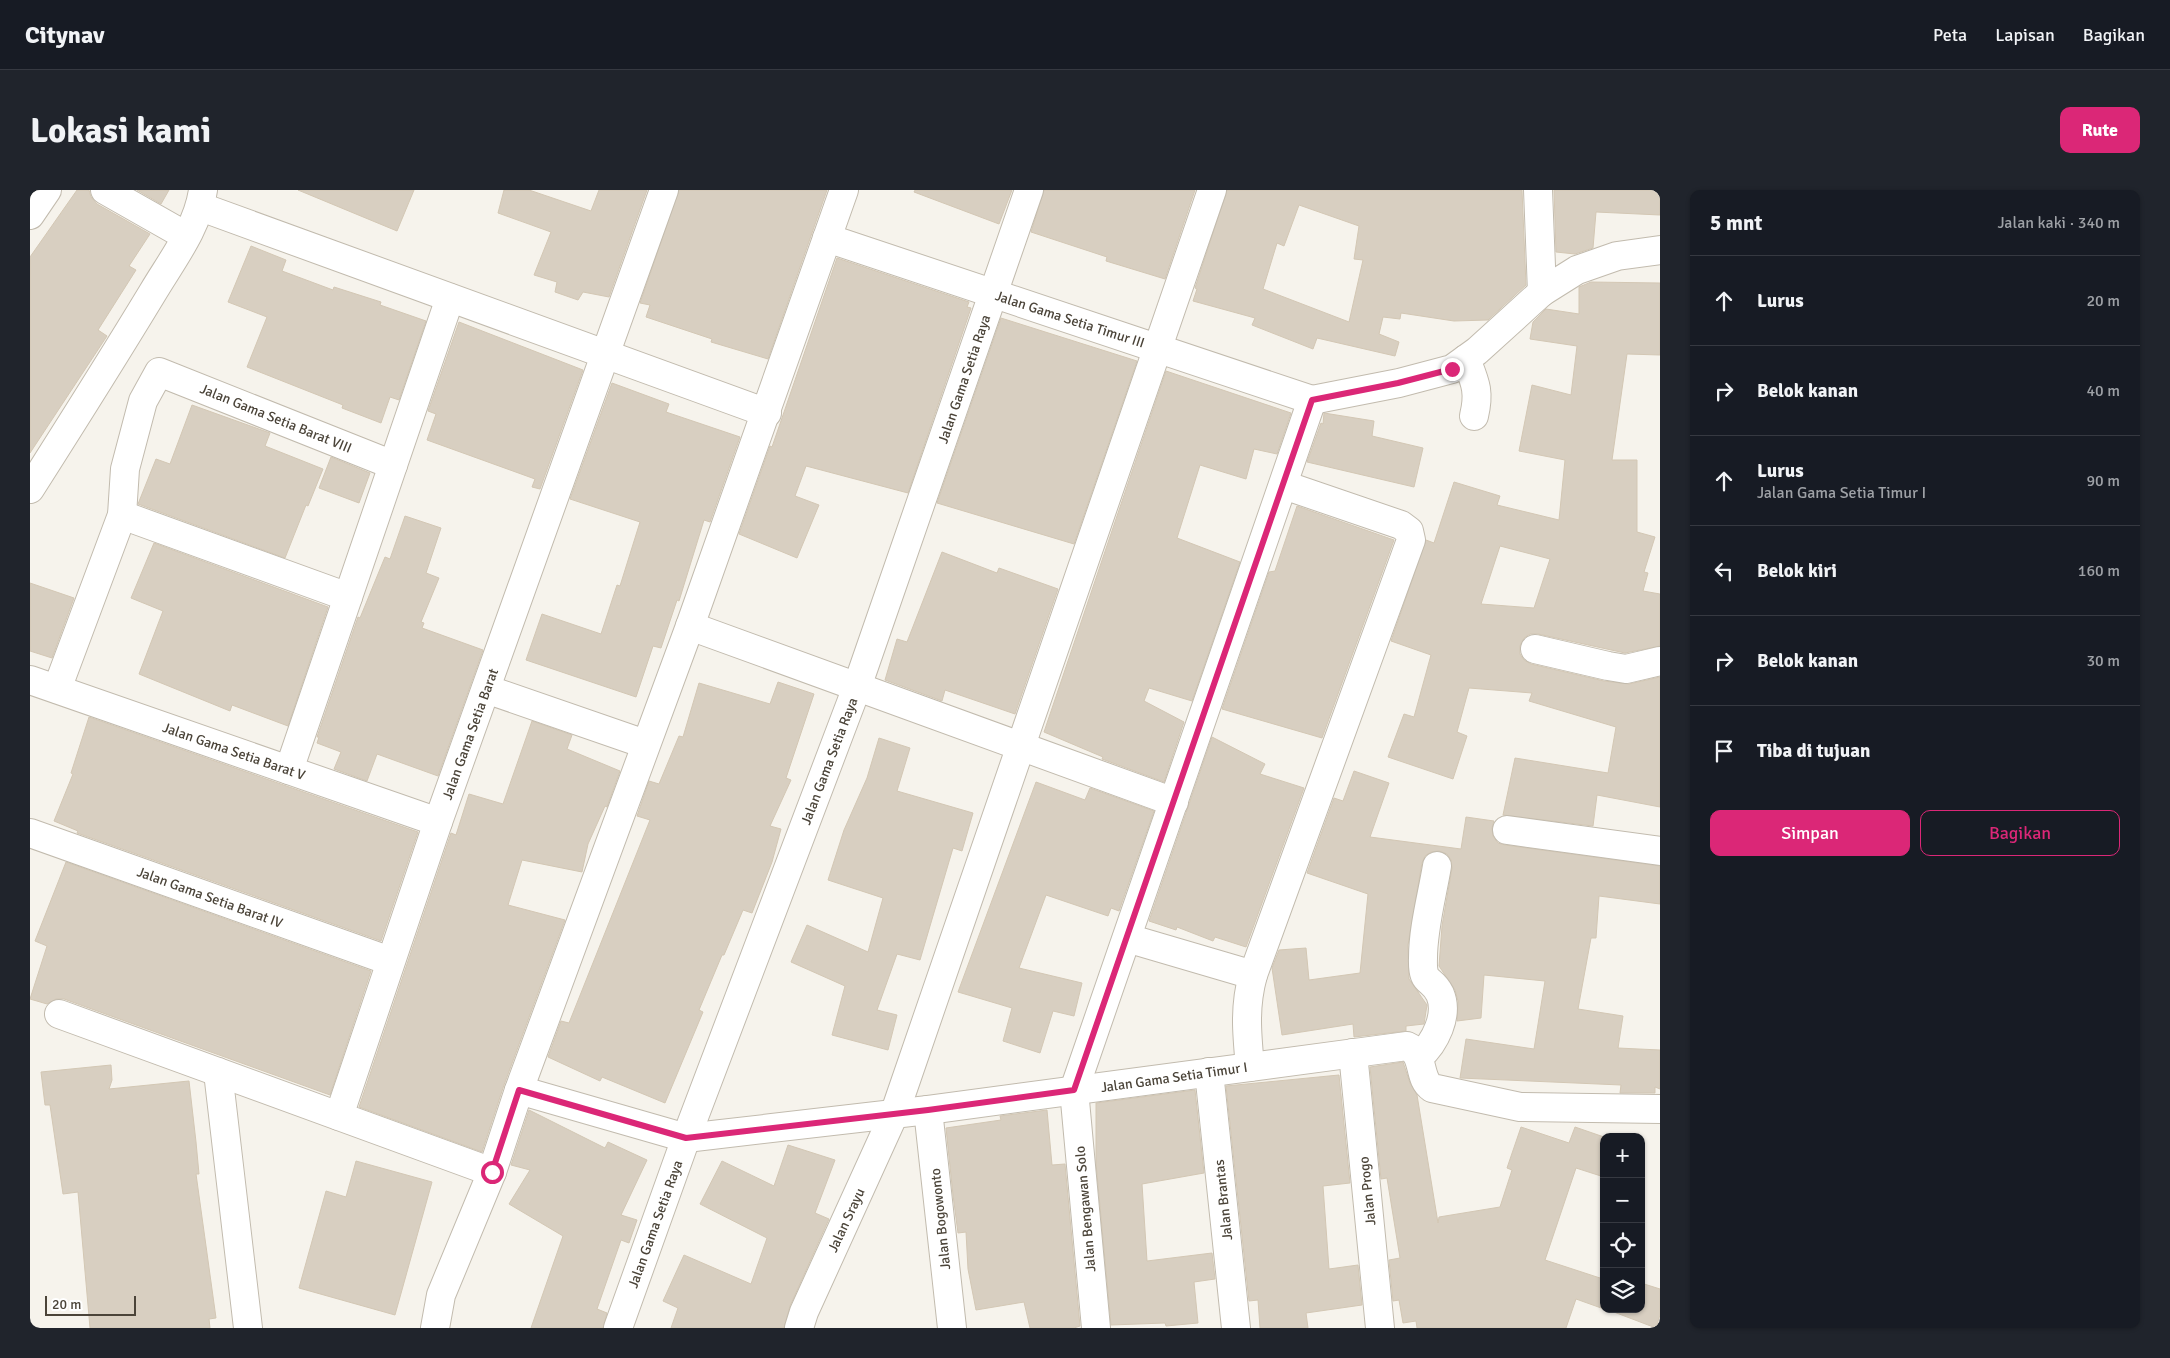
<!DOCTYPE html>
<html lang="id">
<head>
<meta charset="utf-8">
<style>
	:root { --surface:#171b24; --page:#20242c; --text:#f1f3f6; --muted:#9ea1a6; --line:#363941; --accent:#db2777 }
	body { margin:0; font-family:Signika,sans-serif; background:var(--page); color:var(--text) }
	.controls { position:absolute; right:15px; bottom:15px; display:grid; overflow:hidden; border-radius:10px; box-shadow:0 1px 4px #0004 }
	.controls button { width:45px; height:45px; display:grid; place-items:center; padding:0; border:0; border-bottom:1px solid var(--line); background:var(--surface); color:var(--text); font:25px sans-serif }
	.scale { position:absolute; left:15px; bottom:12px; width:91px; box-sizing:border-box; padding-left:5px; border:2px solid #4b4439; border-top:0; font-size:14px; line-height:18px; white-space:nowrap; color:#4b4439; -webkit-text-stroke:4px #fff; paint-order:stroke }
	.stop { position:absolute; width:15px; height:15px; margin:-11px; border:4px solid #db2777; border-radius:50%; background:#fff }
	.stop.end { background:#db2777; border-color:#fff; box-shadow:0 1px 5px #0008 }
	.list { margin:0; padding:0; list-style:none }
	h2 { display:flex; justify-content:space-between; align-items:center; height:65px; margin:0; padding:0 20px; font-size:21px }
	h2 small { font-size:16px; font-weight:400; color:var(--muted) }
	.list li { display:grid; grid-template-columns:32px 1fr auto; gap:15px; align-items:center; box-sizing:border-box; height:90px; padding:0 20px; border-top:1px solid var(--line) }
	.list b { display:block; font-size:19px; white-space:nowrap }
	.list p { margin:0; font-size:16px; white-space:nowrap; color:var(--muted) }
	.list em { font-size:16px; font-style:normal; color:var(--muted) }
	.actions { display:flex; gap:10px; padding:15px 20px }
	.actions a { flex:1; padding:11px 0; border:1px solid var(--accent); border-radius:10px; text-align:center; font-size:18px; color:var(--accent) }
	.actions .main { background:var(--accent); color:#fff }
	.icon { flex:none; width:28px; height:28px; fill:none; stroke:currentColor; stroke-width:2; stroke-linecap:round; stroke-linejoin:round }
	.map { position:relative; flex:none; width:1630px; height:1138px; overflow:hidden; border-radius:10px }
	header { display:flex; align-items:center; gap:30px; box-sizing:border-box; height:70px; padding:0 25px; background:var(--surface); border-bottom:1px solid var(--line) }
	header strong { font-size:24px }
	nav { display:flex; gap:28px; margin-inline-start:auto; font-size:18px }
	.intro { display:flex; align-items:center; justify-content:space-between; box-sizing:border-box; height:120px; padding:0 30px }
	h1 { margin:0; font-size:35px }
	.button { padding:12px 22px; border-radius:10px; background:var(--accent); color:#fff; font-size:18px; font-weight:700 }
	main { display:flex; gap:30px; padding:0 30px }
	aside { flex:1; background:var(--surface); border-radius:10px; box-shadow:0 1px 4px #0004 }
	.map>svg:first-child { display:block }
</style>
</head>
<body>
<header>
<strong>Citynav</strong>
<nav><a>Peta</a><a>Lapisan</a><a>Bagikan</a></nav>
</header>
<div class="intro"><h1>Lokasi kami</h1><a class="button">Rute</a></div>
<main>
<div class="map">
<svg width="1630" height="1138" viewBox="0 0 1630 1138">
	<rect width="100%" height="100%" fill="#f6f3ec"/>
	<g fill="#d8cfc1" stroke="#d3c7b4" fill-rule="evenodd">
		<path d="M47 0H59L61 7 67 14 120 44 99 76 106 80 68 140 77 146 0 263V67Z"/>
		<path d="M107 0H139L131 14Z"/>
		<path d="M268 0H384L367 41Z"/>
		<path d="M474 0H499L561 21 569 0H617L579 107 553 102 548 110 525 102 527 92 504 85 521 42 468 23Z"/>
		<path d="M649 0H797L738 169 681 152 682 149 616 127 620 115 610 113Z"/>
		<path d="M885 0H982L969 34 884 2Z"/>
		<path d="M1014 0H1165L1135 89 1076 71 1077 67 1001 42Z"/>
		<path d="M1197 0H1492L1496 95 1458 130 1424 131 1371 123 1370 129 1353 127 1349 144 1369 152 1365 166 1287 148 1283 159 1222 135 1225 128 1163 111 1167 99 1165 98ZM1269 15 1329 36 1324 69 1333 70 1319 132 1233 99 1247 53 1254 56Z"/>
		<path d="M1524 0H1630V25L1566 22 1563 58 1545 64 1526 62Z"/>
		<path d="M221 56 256 70 252 81 303 100 304 97 351 112 350 115 396 131 369 210 360 207 351 233 312 218 313 215 217 177 237 127 198 112Z"/>
		<path d="M807 68 939 112 937 117 941 118 878 303 776 276 765 306 789 315 767 368 709 344 740 256 742 257Z"/>
		<path d="M1561 92 1630 93V165L1597 164 1582 270H1607V342L1625 347 1614 382 1618 383 1613 401 1630 404V456L1595 463 1508 444H1500L1494 448 1490 456V464L1494 470 1501 474 1574 491 1599 494 1630 487V617L1567 605 1563 636 1473 625 1485 568 1578 583 1586 537 1499 511 1502 503 1439 498 1427 542 1437 546 1423 589 1358 567 1374 524 1384 527 1401 465 1361 451 1396 350 1404 353 1424 292 1470 306 1467 315 1529 330 1535 270 1489 261 1502 195 1541 205 1547 156 1500 149 1503 132 1516 119 1549 124V97ZM1470 356 1520 369 1504 418 1451 414Z"/>
		<path d="M971 128 1107 171 1044 354 907 313Z"/>
		<path d="M429 132 553 180 510 299 502 297 505 289 397 250 406 224 398 221Z"/>
		<path d="M1136 181 1261 223 1247 264 1224 259 1216 289 1170 275 1147 348 1210 372 1162 511 1119 498 1114 511 1154 532 1134 592 1072 569 1073 567 1014 542Z"/>
		<path d="M582 193 639 214 636 222 710 247 680 332 674 330 649 411 647 410 631 458 623 456 606 507 496 470 512 424 571 444 587 395 590 396 610 332 540 309Z"/>
		<path d="M162 215 240 243 235 256 293 279 278 316 276 315 255 368 108 314 126 269 140 274Z"/>
		<path d="M1294 223 1344 231 1342 246 1393 258 1384 297 1277 272 1291 233 1293 234Z"/>
		<path d="M301 267 340 283 329 313 289 298Z"/>
		<path d="M1267 316 1364 350 1292 548 1192 519 1239 382 1245 381Z"/>
		<path d="M375 326 411 338 396 383 409 388 391 432 394 433 392 438 453 460 408 586 347 564 337 591 304 579 311 562 287 553 289 547H287L328 427 330 428 355 367 360 369Z"/>
		<path d="M124 353 298 417 258 536 202 515 200 521 109 484 133 421 101 408Z"/>
		<path d="M912 362 967 383 969 378 1028 399 985 524 915 500 912 511 855 490 867 449 877 452Z"/>
		<path d="M0 393 44 408 22 468 0 461Z"/>
		<path d="M748 492 784 504 756 588 761 590 740 636 751 639 742 672 722 723 713 720 694 765H692L669 820 673 822 635 913 572 887 570 891 518 867 531 831 539 833 620 630 607 626 619 591 629 594 649 546 653 547 669 493 740 514Z"/>
		<path d="M59 527 388 642 351 751 47 643 48 641 24 631 43 584 41 583Z"/>
		<path d="M502 531 542 545 537 559 590 581 577 617 575 616 558 654 552 682 492 670 478 715 535 730 474 895 452 962 329 917 421 643 426 645 439 604 473 614Z"/>
		<path d="M1182 547 1235 574 1230 584 1274 598 1216 757 1185 747 1183 751 1147 737 1146 740 1119 731Z"/>
		<path d="M849 548 880 558 867 601 943 623 932 661 923 658 890 770 867 764 847 820 867 825 858 860 802 845 815 796 761 772 777 735 838 762 853 708 798 690 814 640 837 588Z"/>
		<path d="M1324 581 1359 593 1340 647 1431 659 1436 627 1464 631 1462 638 1463 646 1468 653 1475 655 1630 676V714L1569 706 1566 748H1561L1548 819 1593 826 1588 858 1630 860V899L1625 897V903H1590L1591 895 1430 888 1436 849 1504 859 1515 791 1454 785 1451 828 1427 831 1428 811 1425 800 1409 776 1412 736 1422 678 1421 670 1417 664 1409 661 1401 662 1395 666 1392 673 1378 755 1379 789 1397 815 1394 834 1376 836V841L1324 847 1323 834 1252 845 1242 778 1249 760 1276 758 1279 790 1330 783 1338 704 1277 683 1304 608 1313 611Z"/>
		<path d="M1006 592 1055 610 1060 598 1124 621 1089 721 1081 718 1078 726 1016 705 989 778 1052 793 1044 826 1023 821 1010 863 973 851 982 818 928 802Z"/>
		<path d="M36 672 341 781 300 905 34 809H26L17 814 0 809 17 756 5 751Z"/>
		<path d="M1373 872 1380 893 1387 905 1408 1033 1409 1027 1470 1017 1482 980 1477 978 1491 937 1539 953 1545 937 1574 947V987L1546 978 1515 1070 1570 1088 1574 1081V1119L1546 1109 1536 1138H1387L1386 1131 1373 1133 1369 1110 1363 1111 1359 1070 1370 1068 1357 988 1351 989 1340 877Z"/>
		<path d="M81 875 82 890 79 899 159 891 166 952 169 984H166L186 1128 179 1129 180 1138H60L48 1002 33 1004 20 915H15L11 882Z"/>
		<path d="M1309 885 1320 993 1293 996 1299 1079 1328 1075 1332 1115 1276 1123 1278 1138H1230L1228 1110 1219 1111 1196 896Z"/>
		<path d="M1165 900 1174 983 1112 994 1117 1071 1182 1063 1185 1089 1164 1092 1168 1133 1136 1136 1135 1133 1081 1135 1066 973V913Z"/>
		<path d="M499 920 575 958 578 952 617 970 591 1025 607 1030 599 1053 591 1050 567 1119 577 1123 573 1138H501L533 1046 479 1014 500 980 481 975Z"/>
		<path d="M1017 920 1022 975 1035 974 1050 1136 1044 1138H1000L994 1112 946 1120 938 1079 936 1042 928 1043 923 1005 916 938 971 930 970 926Z"/>
		<path d="M758 955 805 970 785 1023 799 1029 760 1116 754 1138H641L648 1118 633 1111 654 1065 721 1094 737 1048 670 1014 692 971 744 996Z"/>
		<path d="M326 971 402 992 365 1125 269 1098 296 1001 316 1007Z"/>
		<path d="M1611 1093 1630 1099V1125L1626 1138 1576 1119H1611Z"/>
	</g>
	<g fill="none" stroke-linecap="round" stroke-linejoin="round">
		<defs>
			<g id="minor">
				<path d="M75 0 156 46"/>
				<path d="M1508 0 1512 102"/>
				<path d="M171 17 737 223"/>
				<path d="M0 25 17 0"/>
				<path d="M797 48 1282 210"/>
				<path d="M1436 169C1445 192 1450 201 1444 226"/>
				<path d="M1282 210 1369 193 1422 179 1447 161 1512 102 1547 80 1587 66 1630 60"/>
				<path d="M0 299C42 233 83 168 123 102 142 70 168 37 173 0"/>
				<path d="M92 325 318 407"/>
				<path d="M660 436 1144 612"/>
				<path d="M1505 459 1578 476 1596 479 1630 471"/>
				<path d="M0 490 408 632"/>
				<path d="M27 499 92 325 95 279 113 211 129 182 363 275"/>
				<path d="M456 499 615 554"/>
				<path d="M259 580 420 108"/>
				<path d="M1477 640 1630 661"/>
				<path d="M0 643 360 771"/>
				<path d="M1097 748 1223 785"/>
				<path d="M29 824 462 982"/>
				<path d="M1323 863 1350 1138"/>
				<path d="M1389 867C1405 853 1419 825 1410 804 1401 786 1392 796 1393 768 1393 738 1402 706 1407 676"/>
				<path d="M1220 877C1217 845 1214 817 1223 785L1381 350 1379 341 1371 335 1254 295"/>
				<path d="M188 882 218 1138"/>
				<path d="M1179 882 1206 1138"/>
				<path d="M489 900 656 948 898 920 1377 856C1396 864 1387 888 1402 898L1490 917 1630 919"/>
				<path d="M898 920 922 1138"/>
				<path d="M309 926 408 632 634 0"/>
				<path d="M405 1138 411 1105 462 982 489 900 660 436 814 0"/>
				<path d="M769 1138 774 1122 865 922 1182 0"/>
				<path d="M1066 1138 1044 900 1282 210"/>
			</g>
			<path id="tertiary" d="M588 1138 656 948 827 497 999 0"/>
		</defs>
		<use href="#minor" stroke="#c2bbae" stroke-width="30"/>
		<use href="#tertiary" stroke="#c2bbae" stroke-width="30"/>
		<use href="#minor" stroke="#fff" stroke-width="28"/>
		<use href="#tertiary" stroke="#fff" stroke-width="28"/>
	</g>
	<g fill="none" stroke-linecap="round" stroke-linejoin="round">
		<path stroke="#db2777" stroke-width="6" d="M462 982 489 900 656 948 898 920 1044 900 1282 210 1368 193 1422 179"/>
	</g>
	<g text-anchor="middle" stroke-width="4.5" stroke-linejoin="round" paint-order="stroke">
		<g font-size="14" fill="#4b4439" stroke="#fff">
			<text transform="translate(1040 129) rotate(18)" y="5">Jalan Gama Setia Timur III</text>
			<text transform="translate(934 189) rotate(-71)" y="5">Jalan Gama Setia Raya</text>
			<text transform="translate(246 228) rotate(22)" y="5">Jalan Gama Setia Barat VIII</text>
			<text transform="translate(440 544) rotate(-70)" y="5">Jalan Gama Setia Barat</text>
			<text transform="translate(204 561) rotate(19)" y="5">Jalan Gama Setia Barat V</text>
			<text transform="translate(799 571) rotate(-69)" y="5">Jalan Gama Setia Raya</text>
			<text transform="translate(180 707) rotate(20)" y="5">Jalan Gama Setia Barat IV</text>
			<text transform="translate(1144 887) rotate(-8)" y="5">Jalan Gama Setia Timur I</text>
			<text transform="translate(1337 1001) rotate(-96)" y="5">Jalan Progo</text>
			<text transform="translate(1193 1010) rotate(-96)" y="5">Jalan Brantas</text>
			<text transform="translate(1055 1019) rotate(-95)" y="5">Jalan Bengawan Solo</text>
			<text transform="translate(910 1029) rotate(-96)" y="5">Jalan Bogowonto</text>
			<text transform="translate(816 1030) rotate(-65)" y="5">Jalan Srayu</text>
			<text transform="translate(625 1034) rotate(-70)" y="5">Jalan Gama Setia Raya</text>
		</g>
	</g>
</svg>
<div class="controls">
<button>+</button>
<button>−</button>
<button><svg class="icon" aria-label="locate" viewBox="0 0 24 24"><circle cx="12" cy="12" r="6"/><path d="M12 2v4M12 18v4M2 12h4M18 12h4"/></svg></button>
<button><svg class="icon" aria-label="layers" viewBox="0 0 24 24"><path d="M12 4l9 5-9 5-9-5zM3 14l9 5 9-5"/></svg></button>
</div>
<div class="scale">20 m</div>
<div class="stop" style="left:462px;top:982px"></div>
<div class="stop end" style="left:1422px;top:179px"></div>
</div>
<aside>
<h2>5 mnt<small>Jalan kaki · 340 m</small></h2>
<ul class="list">
<li><svg class="icon" aria-label="ahead" viewBox="0 0 24 24"><path d="M12 20V5M6 11l6-6 6 6"/></svg><div><b>Lurus</b></div><em>20 m</em></li>
<li><svg class="icon" aria-label="right" viewBox="0 0 24 24"><path d="M7 20v-9h11M14 6l5 5-5 5"/></svg><div><b>Belok kanan</b></div><em>40 m</em></li>
<li><svg class="icon" aria-label="ahead" viewBox="0 0 24 24"><path d="M12 20V5M6 11l6-6 6 6"/></svg><div><b>Lurus</b><p>Jalan Gama Setia Timur I</p></div><em>90 m</em></li>
<li><svg class="icon" aria-label="left" viewBox="0 0 24 24"><path d="M17 20v-9H6M10 6l-5 5 5 5"/></svg><div><b>Belok kiri</b></div><em>160 m</em></li>
<li><svg class="icon" aria-label="right" viewBox="0 0 24 24"><path d="M7 20v-9h11M14 6l5 5-5 5"/></svg><div><b>Belok kanan</b></div><em>30 m</em></li>
<li><svg class="icon" aria-label="arrive" viewBox="0 0 24 24"><path d="M6 21V4h12l-3 4 3 4H6"/></svg><div><b>Tiba di tujuan</b></div></li>
</ul>
<div class="actions"><a class="main">Simpan</a><a>Bagikan</a></div>
</aside>
</main>
</body>
</html>
